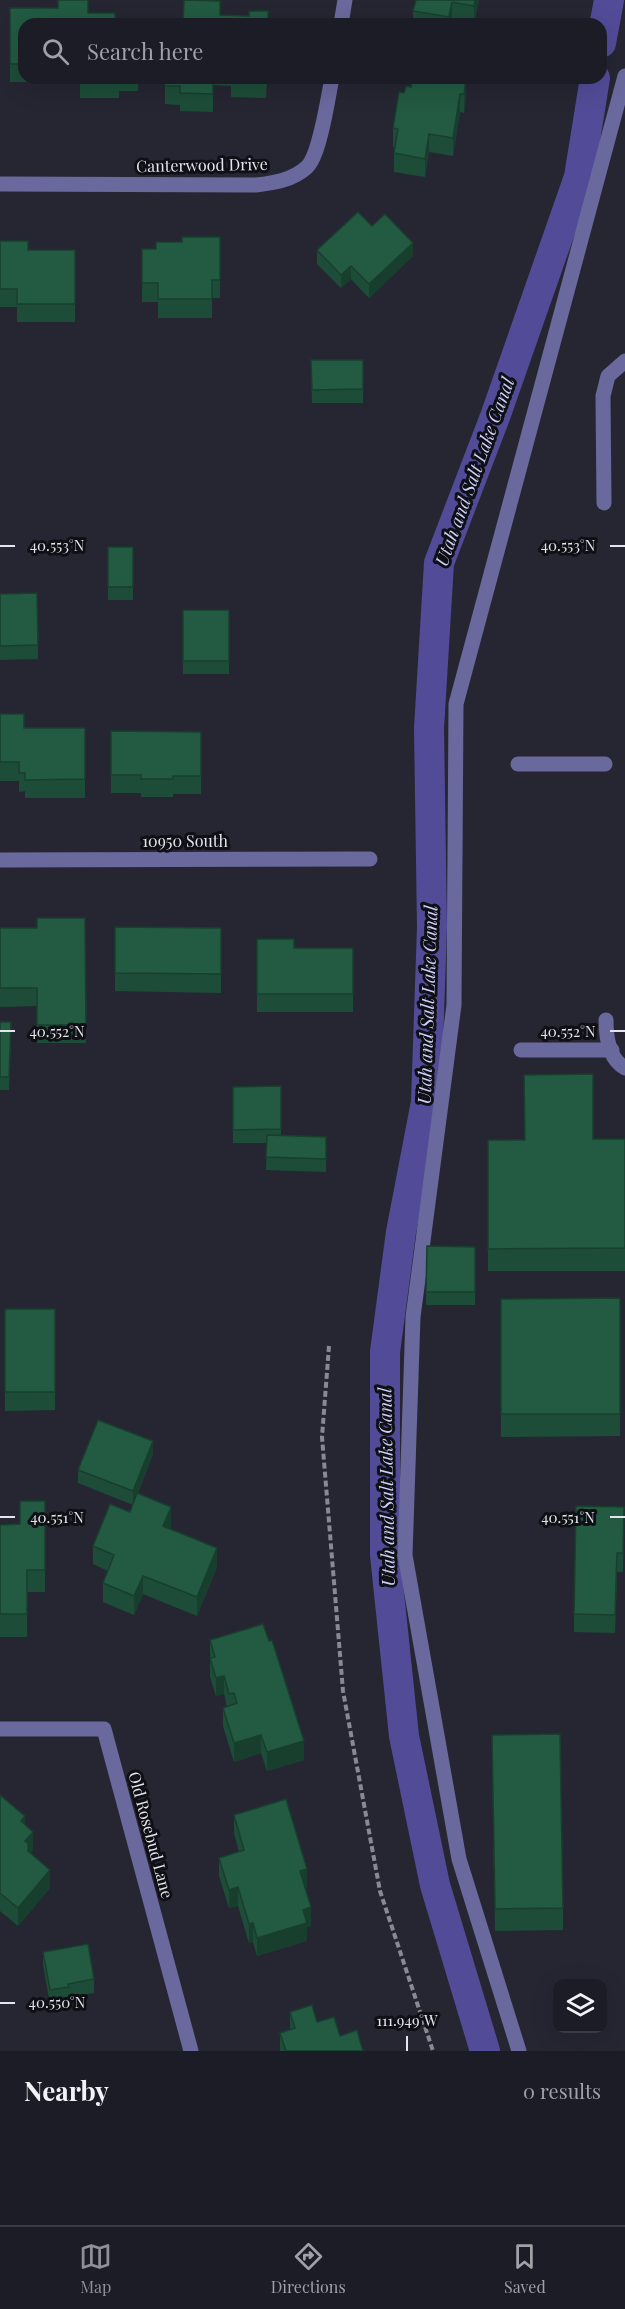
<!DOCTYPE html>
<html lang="en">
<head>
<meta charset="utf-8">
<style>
	:root { --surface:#1c1c26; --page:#292932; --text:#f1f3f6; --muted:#a0a1a7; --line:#3a3a43; --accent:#8c9099 }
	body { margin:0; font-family:"Playfair Display",serif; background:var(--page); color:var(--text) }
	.controls { position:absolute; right:18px; bottom:18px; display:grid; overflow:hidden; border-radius:12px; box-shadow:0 6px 24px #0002 }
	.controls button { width:54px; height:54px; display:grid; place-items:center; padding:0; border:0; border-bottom:2px solid var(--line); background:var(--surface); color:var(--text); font:30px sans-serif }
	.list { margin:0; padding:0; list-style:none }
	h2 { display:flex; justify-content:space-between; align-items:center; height:78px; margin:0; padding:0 24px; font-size:26px }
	h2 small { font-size:20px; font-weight:400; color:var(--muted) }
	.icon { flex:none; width:33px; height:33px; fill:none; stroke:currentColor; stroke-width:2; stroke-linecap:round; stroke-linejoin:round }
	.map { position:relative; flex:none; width:625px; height:2051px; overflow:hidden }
	.search { position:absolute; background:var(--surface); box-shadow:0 6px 24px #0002; left:18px; right:18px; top:18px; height:66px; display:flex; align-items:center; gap:15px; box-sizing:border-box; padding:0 21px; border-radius:18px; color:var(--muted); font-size:22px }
	.sheet { height:174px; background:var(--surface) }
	nav { display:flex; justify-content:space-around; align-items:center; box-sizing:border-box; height:84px; border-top:2px solid var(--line); background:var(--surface); font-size:16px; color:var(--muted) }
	nav a { display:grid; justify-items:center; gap:3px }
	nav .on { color:var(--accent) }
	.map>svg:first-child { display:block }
</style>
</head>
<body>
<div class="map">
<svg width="625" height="2051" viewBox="0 0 625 2051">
	<rect width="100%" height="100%" fill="#262633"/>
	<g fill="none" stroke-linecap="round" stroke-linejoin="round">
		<g stroke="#524c98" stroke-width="30">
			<path d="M601 43 609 0"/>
			<path d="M485 2051 435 1885 404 1736 385 1555V1352L401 1232 426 1102 432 927 429 728 439 563 496 414 579 177 595 78"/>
		</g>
		<path stroke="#898993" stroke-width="4" stroke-dasharray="6 3" stroke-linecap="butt" d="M329 1346 322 1437 343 1691 380 1891 433 2051"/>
		<g stroke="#6a699d" stroke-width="15">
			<path d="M341 24 345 0"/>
			<path d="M0 184 256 185C274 183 293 180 307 167 320 155 328 97 332 78"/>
			<path d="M604 503 603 396 608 376 625 361"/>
			<path d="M518 764H605"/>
			<path d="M0 860 370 859"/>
			<path d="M606 1020C606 1036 609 1059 625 1068"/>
			<path d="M521 1050H612"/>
			<path d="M0 1729H104L191 2051"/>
			<path d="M519 2051 459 1859 405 1555 413 1317 454 1005 456 704 625 76"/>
		</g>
	</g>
	<g fill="#1d4d39">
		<path d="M88 0 24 24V78H59H54V82H10V8H58Z"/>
		<path d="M416 0H479L474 24 452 21 451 24H413V11Z"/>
		<path d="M80 78H138V91H119V98H80Z"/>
		<path d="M165 78H267L266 98 231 97V86L213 85V112L180 111V105L165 104Z"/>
		<path d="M464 78 466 97 464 113 460 112 453 156 429 152 425 177 394 172V153L395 147H393V128L404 93 411 87Z"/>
		<path d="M372 226 413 256 369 298 351 279 341 288 317 264V250Z"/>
		<path d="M220 237V298H212V318H158V302H142V249H156L182 242Z"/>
		<path d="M0 241 28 250H75V322H17V307H0Z"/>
		<path d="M311 360H363V403H312Z"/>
		<rect x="108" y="547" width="25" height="53"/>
		<path d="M37 593 38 659 0 660V594Z"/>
		<rect x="183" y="610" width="46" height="64"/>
		<path d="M0 714 24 728H85V798H25V791L19 792V781H0Z"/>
		<path d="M111 731 201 732V794H173V797H141V793H111Z"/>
		<path d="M85 918 86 1043H37V1006L0 1007V928H37Z"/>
		<path d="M221 928V993L115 991V973Z"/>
		<path d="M257 939 294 948H353V1012H257Z"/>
		<path d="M0 1022 11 1035 9 1090H0Z"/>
		<path d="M281 1086V1136L326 1137V1172L266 1170 267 1143H233V1087Z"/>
		<path d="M593 1139H625V1271H488V1140Z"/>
		<path d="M427 1246 475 1247V1305H426Z"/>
		<path d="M620 1298V1436L501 1437V1299Z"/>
		<path d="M5 1309H55V1410L5 1411Z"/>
		<path d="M153 1454 138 1493 171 1526 170 1529 217 1567 197 1616 143 1594 134 1615 103 1602V1583L108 1571 93 1564V1546L130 1512 133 1505 78 1483V1470Z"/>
		<path d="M45 1501V1592H27V1637H0V1525L20 1524Z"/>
		<path d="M624 1507 623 1572H617L615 1633 574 1632V1614Z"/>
		<path d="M210 1640 304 1760 267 1771 261 1753 234 1762 223 1726V1708L227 1707 224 1694 216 1696 210 1677Z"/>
		<path d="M492 1757 563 1908V1930L495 1931Z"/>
		<path d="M0 1795 25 1825 33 1850 31 1853 50 1888 18 1926 0 1911Z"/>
		<path d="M234 1815 307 1888H305L311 1926 307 1927V1941L257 1956 253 1942 249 1943 238 1906 229 1908 219 1876V1858L239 1852 234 1833Z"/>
		<path d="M43 1952 94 1979V1993L69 1997V2000L50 2004 43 1965Z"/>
		<path d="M290 2012 317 2022 363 2051H280V2033L290 2030Z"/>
	</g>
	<g fill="#183f2e">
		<path d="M475 0H479L474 24V6Z"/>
		<path d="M452 2V21L451 24H449V17Z"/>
		<path d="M466 79V97L464 113V94Z"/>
		<path d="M460 94V112L453 156V138Z"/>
		<path d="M429 134V152L425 177V159Z"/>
		<path d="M413 243V256L369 298V284Z"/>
		<path d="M351 266V279L341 288V275Z"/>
		<path d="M153 1441V1454L133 1505V1491Z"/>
		<path d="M171 1507V1526L163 1545V1526Z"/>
		<path d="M217 1548V1567L197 1616V1597Z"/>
		<path d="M143 1576V1594L134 1615V1596Z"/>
		<path d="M224 1676V1694L216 1696V1678Z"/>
		<path d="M261 1735V1753L234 1762V1743Z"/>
		<path d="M304 1741V1760L267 1771V1752Z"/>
		<path d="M25 1816V1834L21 1821Z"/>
		<path d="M33 1832V1850L25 1860V1841Z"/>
		<path d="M307 1869V1888L300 1890V1871Z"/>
		<path d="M50 1870V1888L18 1926V1908Z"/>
		<path d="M238 1887V1906L229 1908V1890Z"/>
		<path d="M311 1907V1926L307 1927V1941L257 1956V1938L303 1910Z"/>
		<path d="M253 1923V1942L249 1943V1924Z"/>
	</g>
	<g fill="#225a42" stroke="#183f2e" stroke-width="1.5">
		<path d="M58 0H88V13H115V24H24V64H10V8H58Z"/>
		<path d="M184 0 220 1V15L249 16V11H268V24H183Z"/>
		<path d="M416 0H475L474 6 452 2 449 17 413 11Z"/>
		<rect x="80" y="78" width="39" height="2"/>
		<path d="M165 78H213V94L180 93V86H165Z"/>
		<path d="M231 78H266V80Z"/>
		<path d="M413 78 466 79 464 94H460L453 138 429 134 425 159 394 153 398 129 393 128 399 92 404 93 406 86 411 87Z"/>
		<path d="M358 212 372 226 385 214 413 243 369 284 351 266 341 275 317 250Z"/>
		<path d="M182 237H220V280H212V299H158V283H142V249H156V242H182Z"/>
		<path d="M0 241H28V250H75V304H17V289H0Z"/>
		<path d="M311 360H363V389L312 390Z"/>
		<rect x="108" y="547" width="25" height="40"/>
		<path d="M37 593 38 645 0 646V594Z"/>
		<rect x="183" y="610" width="46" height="51"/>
		<path d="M0 714H24V728H85V779L25 780V773H19V762H0Z"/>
		<path d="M111 731 201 732V776H173V779H141V775H111Z"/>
		<path d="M37 918H85L86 1025H37V988H0V928H37Z"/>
		<path d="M115 927 221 928V974L115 973Z"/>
		<path d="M257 939H294V948H353V994H257Z"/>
		<path d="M0 1022H11L9 1077H0Z"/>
		<path d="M593 1074V1139H625V1248L488 1249V1140H525L524 1075Z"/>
		<path d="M281 1086V1129L233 1130V1087Z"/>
		<path d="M267 1135 326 1137V1159L266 1157Z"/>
		<path d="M427 1246 475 1247V1292H426Z"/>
		<path d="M620 1298V1414H501V1299Z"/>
		<rect x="5" y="1309" width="50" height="83"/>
		<path d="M98 1420 153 1441 133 1491 78 1470Z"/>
		<path d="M137 1493 171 1507 163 1526 217 1548 197 1597 143 1576 134 1596 103 1583 114 1555 93 1546 110 1504 130 1512Z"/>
		<path d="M20 1501H45V1570H27V1614H0V1525L20 1524Z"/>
		<path d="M576 1506 624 1507 623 1553H617L615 1615 574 1614Z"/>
		<path d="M263 1624 269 1641 272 1640 304 1741 267 1752 261 1735 234 1743 223 1708 237 1703 234 1693 229 1694 224 1676 216 1678 210 1658 215 1657 210 1640Z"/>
		<path d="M560 1734 563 1908 495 1909 492 1735Z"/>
		<path d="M0 1795 25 1816 21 1821 33 1832 25 1841 28 1843V1851L50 1870 18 1908 0 1893Z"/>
		<path d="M286 1799 307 1869 300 1871 311 1907 303 1910 307 1923 257 1938 253 1923 249 1924 238 1887 229 1890 219 1858 244 1850 234 1815Z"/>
		<path d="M88 1944 94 1979 68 1984 69 1987 50 1990 43 1952Z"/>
		<path d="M312 2005 317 2022 334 2017 340 2036 357 2030 363 2051H286L280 2033 295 2028 290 2012Z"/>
	</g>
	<path fill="none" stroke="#e4e4ed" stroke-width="2" d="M0 546H15M610 546H625M0 1031H15M610 1031H625M0 1517H15M610 1517H625M0 2003H15M407 2036V2051"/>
	<g text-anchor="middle" stroke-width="6" stroke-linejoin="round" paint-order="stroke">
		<g font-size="16" fill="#e4e4ed" stroke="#0f1015">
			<text transform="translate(202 165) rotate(-1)" y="6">Canterwood Drive</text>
			<text x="185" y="847">10950 South</text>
			<text transform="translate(151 1835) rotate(75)" y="6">Old Rosebud Lane</text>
		</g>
		<g font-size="18" font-style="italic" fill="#cecffa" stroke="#0f1015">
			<text transform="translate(475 472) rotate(-70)" y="6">Utah and Salt Lake Canal</text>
			<text transform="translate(428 1005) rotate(-88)" y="6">Utah and Salt Lake Canal</text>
			<text transform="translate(387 1487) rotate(-91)" y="6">Utah and Salt Lake Canal</text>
		</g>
	</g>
	<g font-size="15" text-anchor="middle" fill="#e4e4ed" stroke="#0f1015" stroke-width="6" stroke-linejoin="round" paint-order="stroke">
		<text x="57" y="551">40.553°N</text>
		<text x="568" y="551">40.553°N</text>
		<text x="57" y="1037">40.552°N</text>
		<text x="568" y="1037">40.552°N</text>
		<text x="57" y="1523">40.551°N</text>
		<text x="568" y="1523">40.551°N</text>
		<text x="57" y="2008">40.550°N</text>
		<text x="407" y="2026">111.949°W</text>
	</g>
</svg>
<div class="controls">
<button><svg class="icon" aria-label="layers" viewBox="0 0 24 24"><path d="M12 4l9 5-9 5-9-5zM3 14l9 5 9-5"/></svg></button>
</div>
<div class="search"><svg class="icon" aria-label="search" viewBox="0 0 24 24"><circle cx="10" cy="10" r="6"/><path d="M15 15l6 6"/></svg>Search here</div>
</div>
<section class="sheet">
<h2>Nearby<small>0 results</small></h2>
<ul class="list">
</ul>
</section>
<nav>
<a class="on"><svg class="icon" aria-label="map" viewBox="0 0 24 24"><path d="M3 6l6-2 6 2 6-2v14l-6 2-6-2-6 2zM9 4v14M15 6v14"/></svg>Map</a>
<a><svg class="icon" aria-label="directions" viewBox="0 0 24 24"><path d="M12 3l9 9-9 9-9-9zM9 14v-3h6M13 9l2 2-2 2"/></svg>Directions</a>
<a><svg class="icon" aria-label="saved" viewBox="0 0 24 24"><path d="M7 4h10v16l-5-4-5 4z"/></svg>Saved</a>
</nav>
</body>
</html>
